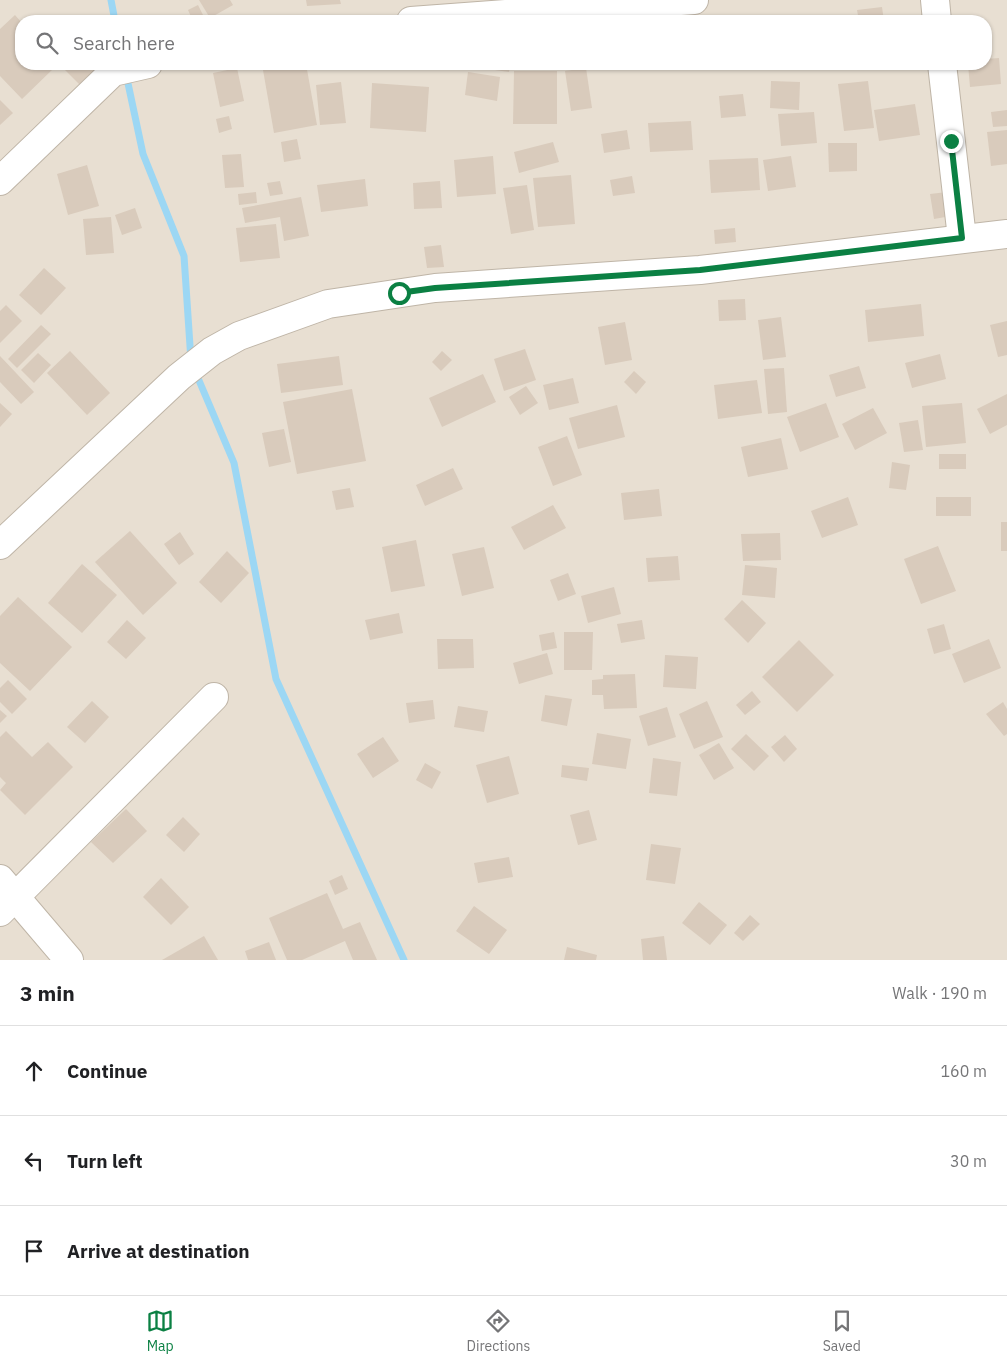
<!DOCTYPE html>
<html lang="en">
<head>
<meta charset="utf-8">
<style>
	:root { --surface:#fff; --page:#f6f6f6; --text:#202124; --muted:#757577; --line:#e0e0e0; --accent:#0b8043 }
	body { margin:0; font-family:"IBM Plex Sans",sans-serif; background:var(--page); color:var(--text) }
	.stop { position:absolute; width:15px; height:15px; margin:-11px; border:4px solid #0b8043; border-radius:50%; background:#fff }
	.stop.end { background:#0b8043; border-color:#fff; box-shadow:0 1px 5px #0008 }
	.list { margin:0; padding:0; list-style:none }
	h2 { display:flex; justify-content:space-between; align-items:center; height:65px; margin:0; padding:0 20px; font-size:21px }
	h2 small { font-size:16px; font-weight:400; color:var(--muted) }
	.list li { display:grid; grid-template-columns:32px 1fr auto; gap:15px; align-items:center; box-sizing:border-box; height:90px; padding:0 20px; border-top:1px solid var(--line) }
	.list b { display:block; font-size:19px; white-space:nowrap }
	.list em { font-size:16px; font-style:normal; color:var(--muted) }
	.icon { flex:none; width:28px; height:28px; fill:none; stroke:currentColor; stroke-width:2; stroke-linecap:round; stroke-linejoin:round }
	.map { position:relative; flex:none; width:1007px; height:960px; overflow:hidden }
	.search { position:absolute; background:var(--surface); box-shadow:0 1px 4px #0004; left:15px; right:15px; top:15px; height:55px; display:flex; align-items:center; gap:12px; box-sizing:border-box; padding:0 18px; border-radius:20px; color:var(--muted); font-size:19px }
	.sheet { height:335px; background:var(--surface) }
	nav { display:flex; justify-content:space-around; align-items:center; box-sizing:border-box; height:70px; border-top:1px solid var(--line); background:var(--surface); font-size:14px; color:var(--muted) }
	nav a { display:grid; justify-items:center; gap:2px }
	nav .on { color:var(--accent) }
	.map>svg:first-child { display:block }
</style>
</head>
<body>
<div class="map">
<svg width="1007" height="960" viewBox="0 0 1007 960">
	<rect width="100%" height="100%" fill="#f3eee4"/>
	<path fill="#e8dfd2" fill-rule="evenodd" d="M0 0H1007V960H0ZM21 21H986V64H21Z"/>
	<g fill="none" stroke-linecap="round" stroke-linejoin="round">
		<g stroke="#9cd7f4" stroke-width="7">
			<path d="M111 0 115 21"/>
			<path d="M126 74 143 154 184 256 191 361"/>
			<path d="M195 371 234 463 276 679 404 960"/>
		</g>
	</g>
	<g fill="#d9cbbc">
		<path d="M199 0H230L233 5 210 18Z"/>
		<path d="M306 0H340L341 4 307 6Z"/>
		<path d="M198 5 206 21H193L188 10Z"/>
		<path d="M882 7 884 21H859L857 10Z"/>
		<path d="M15 15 21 22V64H48L53 69 22 99 0 76V29Z"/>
		<path d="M999 58 1001 84 970 87 968 64H986V59Z"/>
		<path d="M59 64H90L96 70 80 85Z"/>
		<path d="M306 64 317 125 274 133 263 70Z"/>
		<path d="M496 64H510L509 72 495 70Z"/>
		<path d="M822 64H852V68L822 70Z"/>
		<path d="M237 68 244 101 220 107 213 73Z"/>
		<path d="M586 68 592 108 571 111 565 71Z"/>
		<path d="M514 71H557V124H513Z"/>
		<path d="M468 72 500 77 497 101 465 95Z"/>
		<path d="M771 81 800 82 799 110 770 108Z"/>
		<path d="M868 81 874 128 844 131 838 84Z"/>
		<path d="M341 82 346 123 320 125 316 85Z"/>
		<path d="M372 83 429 87 426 132 370 128Z"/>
		<path d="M743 94 746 116 721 118 719 96Z"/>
		<path d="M0 100 13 113 0 125Z"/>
		<path d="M915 104 920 135 879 141 874 110Z"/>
		<path d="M1007 110V126L993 127 991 112Z"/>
		<path d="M814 112 817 143 781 146 778 114Z"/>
		<path d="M229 116 232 129 219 133 216 119Z"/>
		<path d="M691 121 693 150 650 152 648 123Z"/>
		<path d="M627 130 630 149 604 153 601 134Z"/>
		<path d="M1007 130V164L991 166 987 132Z"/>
		<path d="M297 139 301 159 284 162 281 142Z"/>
		<path d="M553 142 559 162 519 173 514 152Z"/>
		<path d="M828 143H857V171L829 172Z"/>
		<path d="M241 154 244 187 225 188 222 155Z"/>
		<path d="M493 156 496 194 457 197 454 160Z"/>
		<path d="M791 156 796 187 768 191 763 160Z"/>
		<path d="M758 158 760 190 711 193 709 160Z"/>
		<path d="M87 165 99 206 68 215 57 174Z"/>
		<path d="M571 175 575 224 538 227 533 178Z"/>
		<path d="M632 176 635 193 613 196 610 180Z"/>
		<path d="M365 179 368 206 321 212 317 185Z"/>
		<path d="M280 181 283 194 270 196 267 183Z"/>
		<path d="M440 181 442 208 414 209 413 183Z"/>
		<path d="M527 185 534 230 511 234 503 188Z"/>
		<path d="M256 192 257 203 239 205 238 194Z"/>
		<path d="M947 192 951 216 934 219 930 194Z"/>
		<path d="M301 197 309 236 284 241 280 217 245 223 242 208Z"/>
		<path d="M135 208 142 228 122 235 115 215Z"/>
		<path d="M111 217 114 253 86 255 83 219Z"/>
		<path d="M276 224 280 258 240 262 236 228Z"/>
		<path d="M735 228 736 242 715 244 714 230Z"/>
		<path d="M441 245 444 267 427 268 424 247Z"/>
		<path d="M44 268 66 288 41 315 19 295Z"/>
		<path d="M745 299 746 320 719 321 718 300Z"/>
		<path d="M921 304 924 336 868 342 865 310Z"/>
		<path d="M6 305 22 321 0 343V311Z"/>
		<path d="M781 317 786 357 763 360 758 320Z"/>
		<path d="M1007 321V355L998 357 990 325Z"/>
		<path d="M625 322 632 360 605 365 598 327Z"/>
		<path d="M41 325 51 334 17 368 8 359Z"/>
		<path d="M525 349 536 380 504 391 494 359Z"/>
		<path d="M70 351 110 393 87 415 47 373Z"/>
		<path d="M442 351 452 360 441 371 432 362Z"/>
		<path d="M38 353 51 365 34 383 21 370Z"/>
		<path d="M940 354 946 379 912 388 905 363Z"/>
		<path d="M0 356 34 392 21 404 0 382Z"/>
		<path d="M339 356 343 385 281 393 277 364Z"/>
		<path d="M859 366 866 388 836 397 829 375Z"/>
		<path d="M784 368 787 412 768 414 764 369Z"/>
		<path d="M634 371 646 382 636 394 624 382Z"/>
		<path d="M483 374 496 402 442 427 429 398Z"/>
		<path d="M573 378 579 403 549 410 543 385Z"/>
		<path d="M757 380 762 413 718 419 714 385Z"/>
		<path d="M526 386 538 403 520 415 509 397Z"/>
		<path d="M352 389 366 461 297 474 283 402Z"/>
		<path d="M1007 394V425L990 434 977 409Z"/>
		<path d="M0 403 12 414 0 427Z"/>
		<path d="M826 403 839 437 800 452 787 417Z"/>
		<path d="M962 403 966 443 926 447 922 406Z"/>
		<path d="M617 405 625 437 578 449 569 418Z"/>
		<path d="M873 408 887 433 855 450 842 424Z"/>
		<path d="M918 420 923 450 904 452 899 423Z"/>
		<path d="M284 429 291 462 269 467 262 433Z"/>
		<path d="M567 436 582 475 553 486 538 447Z"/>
		<path d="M781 438 788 469 748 477 741 447Z"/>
		<rect x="939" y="454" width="27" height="15"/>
		<path d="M892 462 910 465 906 490 889 488Z"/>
		<path d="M453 468 463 489 425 506 416 485Z"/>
		<path d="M350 488 354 507 336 510 332 491Z"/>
		<path d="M659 489 662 516 624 520 621 493Z"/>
		<path d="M848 497 858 525 822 538 811 511Z"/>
		<rect x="936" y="497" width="35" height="19"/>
		<path d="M553 505 566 528 524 550 511 527Z"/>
		<rect x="1001" y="522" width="6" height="29"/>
		<path d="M130 531 177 583 143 615 95 562Z"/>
		<path d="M180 532 194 554 179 565 164 544Z"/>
		<path d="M780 533 781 560 743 561 741 534Z"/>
		<path d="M416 540 425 586 391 592 382 547Z"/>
		<path d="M938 546 956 591 921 604 904 559Z"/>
		<path d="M484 547 494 588 462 596 452 554Z"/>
		<path d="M227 551 249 573 221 603 199 582Z"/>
		<path d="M678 556 680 580 648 582 646 558Z"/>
		<path d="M82 564 117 595 82 633 48 603Z"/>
		<path d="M745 565 777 568 775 598 742 595Z"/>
		<path d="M568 573 576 594 558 601 550 580Z"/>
		<path d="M614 587 621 614 588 623 581 596Z"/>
		<path d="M18 597 72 647 30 691 0 663V616Z"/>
		<path d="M742 600 766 623 748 643 724 619Z"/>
		<path d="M399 613 403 633 370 640 365 620Z"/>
		<path d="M127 620 146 638 126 659 107 642Z"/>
		<path d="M642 620 645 639 621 643 617 624Z"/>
		<path d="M944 624 951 649 934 654 927 629Z"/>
		<path d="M554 632 557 648 542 651 539 635Z"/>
		<path d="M564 632H593L592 670H564Z"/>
		<path d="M437 639H473L474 668 438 669Z"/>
		<path d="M989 639 1001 668 964 683 952 654Z"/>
		<path d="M799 640 834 675 797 712 762 677Z"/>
		<path d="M547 653 553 674 519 684 513 663Z"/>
		<path d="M665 655 698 657 696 689 663 687Z"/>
		<path d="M635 674 637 708 604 709 603 695H592V680L603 679V675Z"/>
		<path d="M8 680 27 699 12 714 0 702V688Z"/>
		<path d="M752 691 761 702 745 715 736 705Z"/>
		<path d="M545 695 572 699 567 726 541 721Z"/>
		<path d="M433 700 435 719 409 723 406 703Z"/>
		<path d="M92 701 109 717 85 743 67 727Z"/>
		<path d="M707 701 723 737 694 749 679 714Z"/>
		<path d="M1003 702 1007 709V734L1004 736 986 714Z"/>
		<path d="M458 706 488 711 484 732 454 727Z"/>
		<path d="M667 707 676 737 648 746 639 716Z"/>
		<path d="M0 710 7 716 0 723Z"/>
		<path d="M6 731 32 757 48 742 73 767 25 815 0 790 6 783 0 777V737Z"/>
		<path d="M597 733 631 739 626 769 592 764Z"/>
		<path d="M746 734 769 756 754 771 731 749Z"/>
		<path d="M785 735 797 749 784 762 771 747Z"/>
		<path d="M383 737 399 761 373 778 357 754Z"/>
		<path d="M719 743 734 768 714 780 699 755Z"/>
		<path d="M509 756 519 794 487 803 476 765Z"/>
		<path d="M653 758 681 762 677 796 649 793Z"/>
		<path d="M425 763 441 772 432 789 416 780Z"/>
		<path d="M562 765 589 768 587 781 561 777Z"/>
		<path d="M126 809 147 831 113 863 91 842Z"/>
		<path d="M589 810 597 840 578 845 570 815Z"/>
		<path d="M183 817 200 834 184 852 166 835Z"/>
		<path d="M651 844 681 848 675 884 646 880Z"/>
		<path d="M509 857 513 877 478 883 474 863Z"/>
		<path d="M342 875 348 889 335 895 329 881Z"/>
		<path d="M161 878 189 907 171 925 143 897Z"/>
		<path d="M327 893 343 929 360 922 377 960H353L345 941 302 960H287L269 918Z"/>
		<path d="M699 902 727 925 710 945 682 923Z"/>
		<path d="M474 906 507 930 489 954 456 931Z"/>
		<path d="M750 915 760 924 743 941 734 933Z"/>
		<path d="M204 936 218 960H162Z"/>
		<path d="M664 936 667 960H643L641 939Z"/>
		<path d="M269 942 276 960H248L245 951Z"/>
		<path d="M567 947 597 955 596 960H564Z"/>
	</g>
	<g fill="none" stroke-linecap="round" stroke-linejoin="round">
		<defs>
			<g id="minor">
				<path d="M935 0 937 21"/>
				<path d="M411 21 694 0"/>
				<path d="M942 64 962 238"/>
				<path d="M0 181 113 72 148 64"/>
				<path d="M0 545 179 377 212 351 239 336 328 304 435 288 700 270 1007 234"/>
				<path d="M0 879 69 960"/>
				<path d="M0 912 214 697"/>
			</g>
		</defs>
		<use href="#minor" stroke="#bfb5a7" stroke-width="30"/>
		<use href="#minor" stroke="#fff" stroke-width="28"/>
	</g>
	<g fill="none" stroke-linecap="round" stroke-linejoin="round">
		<path stroke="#0b8043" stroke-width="6" d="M399 293 435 288 700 270 962 238 951 141"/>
	</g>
</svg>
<div class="stop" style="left:399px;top:293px"></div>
<div class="stop end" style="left:951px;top:141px"></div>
<div class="search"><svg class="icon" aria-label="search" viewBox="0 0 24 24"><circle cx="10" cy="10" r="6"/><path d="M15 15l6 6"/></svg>Search here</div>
</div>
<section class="sheet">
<h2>3 min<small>Walk · 190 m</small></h2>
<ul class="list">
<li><svg class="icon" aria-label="ahead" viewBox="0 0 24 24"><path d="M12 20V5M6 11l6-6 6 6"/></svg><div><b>Continue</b></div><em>160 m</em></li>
<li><svg class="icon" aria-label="left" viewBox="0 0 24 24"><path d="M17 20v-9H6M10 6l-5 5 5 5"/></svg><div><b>Turn left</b></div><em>30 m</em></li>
<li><svg class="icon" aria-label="arrive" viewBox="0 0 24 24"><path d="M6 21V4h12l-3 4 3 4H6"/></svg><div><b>Arrive at destination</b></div></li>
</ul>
</section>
<nav>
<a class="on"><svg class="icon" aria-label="map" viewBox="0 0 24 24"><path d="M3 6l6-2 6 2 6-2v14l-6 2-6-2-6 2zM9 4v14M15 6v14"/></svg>Map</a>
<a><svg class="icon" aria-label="directions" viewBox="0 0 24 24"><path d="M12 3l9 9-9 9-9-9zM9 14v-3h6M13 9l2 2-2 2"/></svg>Directions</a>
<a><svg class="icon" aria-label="saved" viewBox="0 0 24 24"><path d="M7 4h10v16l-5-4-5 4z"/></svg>Saved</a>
</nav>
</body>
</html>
